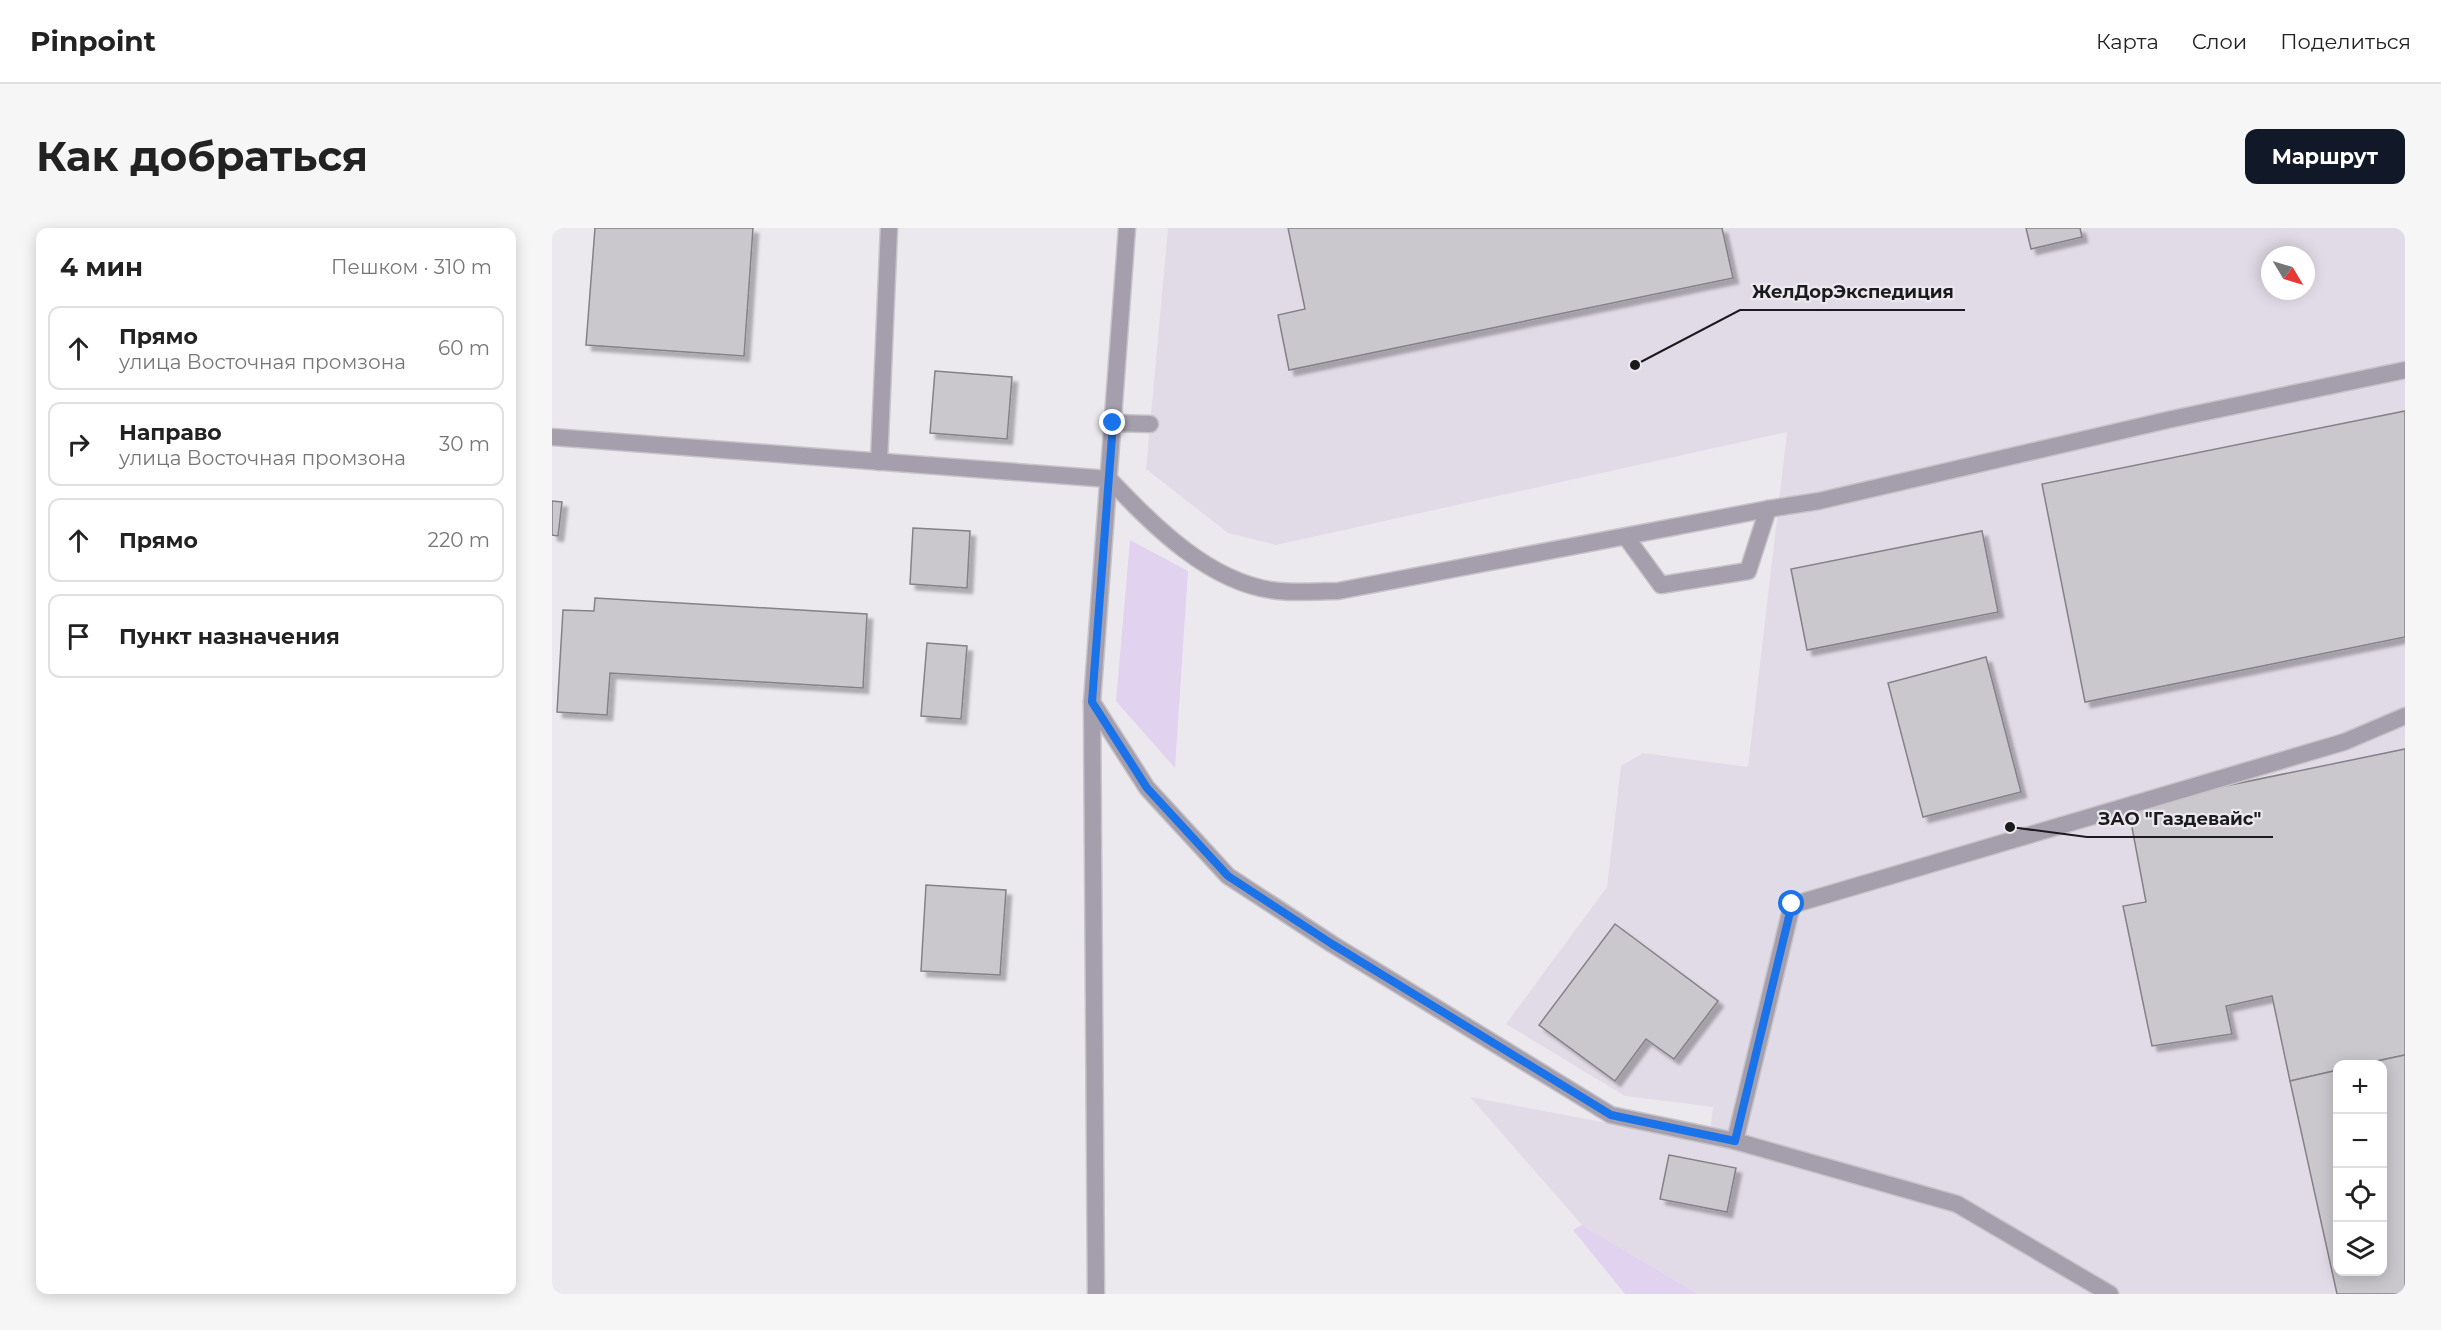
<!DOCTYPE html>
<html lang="ru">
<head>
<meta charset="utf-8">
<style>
	:root { --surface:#fff; --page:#f6f6f6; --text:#222; --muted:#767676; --line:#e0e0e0; --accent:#111827 }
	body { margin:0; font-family:Montserrat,sans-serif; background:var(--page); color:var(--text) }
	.controls { position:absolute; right:18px; bottom:18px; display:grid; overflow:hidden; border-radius:12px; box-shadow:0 3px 15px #0003 }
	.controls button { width:54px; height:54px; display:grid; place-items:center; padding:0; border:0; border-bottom:2px solid var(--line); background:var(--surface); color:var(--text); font:30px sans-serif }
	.compass { position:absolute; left:1709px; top:18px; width:54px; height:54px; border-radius:50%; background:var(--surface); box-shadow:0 3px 15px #0003; rotate:128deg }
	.stop { position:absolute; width:18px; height:18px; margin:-14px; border:4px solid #1a73e8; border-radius:50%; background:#fff }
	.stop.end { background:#1a73e8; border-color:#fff; box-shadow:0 2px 6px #0008 }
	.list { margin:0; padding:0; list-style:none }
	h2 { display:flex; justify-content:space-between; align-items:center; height:78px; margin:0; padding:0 24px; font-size:26px }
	h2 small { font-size:20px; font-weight:400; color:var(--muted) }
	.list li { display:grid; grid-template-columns:39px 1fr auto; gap:18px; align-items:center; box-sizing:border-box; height:84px; margin:0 12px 12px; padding:0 12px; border:2px solid var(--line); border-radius:12px }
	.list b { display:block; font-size:22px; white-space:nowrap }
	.list p { margin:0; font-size:20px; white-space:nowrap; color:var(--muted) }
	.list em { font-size:20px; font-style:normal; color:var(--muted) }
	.icon { flex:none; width:33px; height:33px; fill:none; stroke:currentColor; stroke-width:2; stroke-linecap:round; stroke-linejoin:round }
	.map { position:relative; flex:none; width:1853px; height:1066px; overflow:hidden; border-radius:12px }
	header { display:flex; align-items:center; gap:36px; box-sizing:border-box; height:84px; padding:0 30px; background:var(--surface); border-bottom:2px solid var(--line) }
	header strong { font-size:28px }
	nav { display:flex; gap:33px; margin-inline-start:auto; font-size:21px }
	.intro { display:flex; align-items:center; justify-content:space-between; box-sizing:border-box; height:144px; padding:0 36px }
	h1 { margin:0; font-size:42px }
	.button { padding:15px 27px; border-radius:12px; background:var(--accent); color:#fff; font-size:21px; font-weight:700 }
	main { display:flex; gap:36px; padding:0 36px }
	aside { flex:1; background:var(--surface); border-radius:12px; box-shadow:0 3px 15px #0003 }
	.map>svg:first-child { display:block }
</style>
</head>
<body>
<header>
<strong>Pinpoint</strong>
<nav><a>Карта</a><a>Слои</a><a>Поделиться</a></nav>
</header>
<div class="intro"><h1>Как добраться</h1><a class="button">Маршрут</a></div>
<main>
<aside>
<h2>4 мин<small>Пешком · 310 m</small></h2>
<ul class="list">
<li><svg class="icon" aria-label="ahead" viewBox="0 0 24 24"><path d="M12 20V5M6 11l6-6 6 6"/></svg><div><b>Прямо</b><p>улица Восточная промзона</p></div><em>60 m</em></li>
<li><svg class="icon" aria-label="right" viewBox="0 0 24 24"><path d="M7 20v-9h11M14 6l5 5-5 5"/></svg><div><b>Направо</b><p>улица Восточная промзона</p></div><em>30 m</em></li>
<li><svg class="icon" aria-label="ahead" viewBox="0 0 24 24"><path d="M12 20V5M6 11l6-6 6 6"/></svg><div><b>Прямо</b></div><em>220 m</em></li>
<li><svg class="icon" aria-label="arrive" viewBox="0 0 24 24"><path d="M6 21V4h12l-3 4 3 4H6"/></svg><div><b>Пункт назначения</b></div></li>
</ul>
</aside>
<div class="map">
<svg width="1853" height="1066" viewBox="0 0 1853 1066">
	<defs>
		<filter id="shadow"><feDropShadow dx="5.5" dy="5.5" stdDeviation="1.5" flood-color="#0004"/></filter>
	</defs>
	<rect width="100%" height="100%" fill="#ece9ee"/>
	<path fill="#e1dbe7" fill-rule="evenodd" d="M616 0H1853V1066H1146L1030 997 918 869 1157 914 1161 879 1073 868 954 796 1055 659 1069 538 1091 525 1196 539 1235 204 724 317 676 305 594 241ZM1718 27H1754V63H1718ZM1786 836H1830V1044H1786Z"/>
	<g fill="#e1d2ef">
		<path d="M578 312 636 343 623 540 564 473Z"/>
		<path d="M1030 997 1146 1066H1073L1021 1002Z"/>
	</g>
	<g fill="#cbc8cd" stroke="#848287" stroke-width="1.5" filter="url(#shadow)">
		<path d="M43 0H201L192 128 34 117Z"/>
		<path d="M736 0H1170L1181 50 737 142 726 87 753 81Z"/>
		<path d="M1474 0H1528L1530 9 1479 21Z"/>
		<path d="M383 143 460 149 455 211 378 205Z"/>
		<path d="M1853 183V409L1533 474 1490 256Z"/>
		<path d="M0 273 10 274 6 308 0 307Z"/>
		<path d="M361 300 418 303 415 360 358 356Z"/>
		<path d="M1430 303 1446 384 1255 422 1239 341Z"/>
		<path d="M43 370 315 386 311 460 58 445 55 487 5 484 11 382 42 383Z"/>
		<path d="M375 415 415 418 409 491 369 488Z"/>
		<path d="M1434 429 1469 564 1371 589 1336 455Z"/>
		<path d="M1853 521V827L1811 836H1786V842L1738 853 1720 768 1674 778 1680 806 1600 818 1571 678 1594 674 1576 578Z"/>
		<path d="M374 657 454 662 448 747 369 743Z"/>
		<path d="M1063 696 1166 773 1122 831 1094 811 1063 853 987 797Z"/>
		<path d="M1853 827V1066H1785L1738 853 1786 842V1044H1830V836H1811Z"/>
		<path d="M1117 927 1184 940 1175 984 1108 971Z"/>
	</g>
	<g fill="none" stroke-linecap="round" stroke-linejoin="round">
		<defs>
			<g id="service">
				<path d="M561 195 598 196"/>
				<path d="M0 209 557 251C602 298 658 356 726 363 746 365 767 363 786 363L1216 281 1196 343 1109 357 1074 309"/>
				<path d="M327 234 337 0"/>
				<path d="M1216 281 1267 273 1620 191 1853 142"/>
				<path d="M540 474 595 560 676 648 780 716 1059 887 1183 913 1240 677 1792 514 1853 488"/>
				<path d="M1183 913 1405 976 1558 1066"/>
			</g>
			<path id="minor" d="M544 1066 540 474 575 0"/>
		</defs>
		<use href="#service" stroke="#c6c4c8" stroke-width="19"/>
		<use href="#minor" stroke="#c6c4c8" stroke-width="19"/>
		<use href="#service" stroke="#a59eac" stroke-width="16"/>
		<use href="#minor" stroke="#a59eac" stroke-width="16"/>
	</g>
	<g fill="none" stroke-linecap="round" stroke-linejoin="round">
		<path stroke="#1a73e8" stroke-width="8" d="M561 195 540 474 595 560 676 648 780 716 1059 887 1183 913 1240 676"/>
	</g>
	<path fill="none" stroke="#1b1a1c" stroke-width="2" d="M1083 137L1188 82H1413M1458 599L1535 609H1721"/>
	<g fill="#1b1a1c" stroke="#ece9ee" stroke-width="2">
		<circle cx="1083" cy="137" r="6"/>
		<circle cx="1458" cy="599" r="6"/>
	</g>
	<g font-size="18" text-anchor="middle" font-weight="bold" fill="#1b1a1c" stroke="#ece9ee" stroke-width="4.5" stroke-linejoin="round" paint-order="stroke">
		<text x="1301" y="70">ЖелДорЭкспедиция</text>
		<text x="1628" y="597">ЗАО "Газдевайс"</text>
	</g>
</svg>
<div class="controls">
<button>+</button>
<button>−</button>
<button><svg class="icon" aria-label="locate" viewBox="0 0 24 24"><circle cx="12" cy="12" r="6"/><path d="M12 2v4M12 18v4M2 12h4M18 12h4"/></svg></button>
<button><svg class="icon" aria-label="layers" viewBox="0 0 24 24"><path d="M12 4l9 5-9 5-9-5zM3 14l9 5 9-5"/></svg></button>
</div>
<svg class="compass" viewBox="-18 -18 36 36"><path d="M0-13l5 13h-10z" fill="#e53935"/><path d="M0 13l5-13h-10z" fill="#767676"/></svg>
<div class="stop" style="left:1240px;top:676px"></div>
<div class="stop end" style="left:561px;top:195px"></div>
</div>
</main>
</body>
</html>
